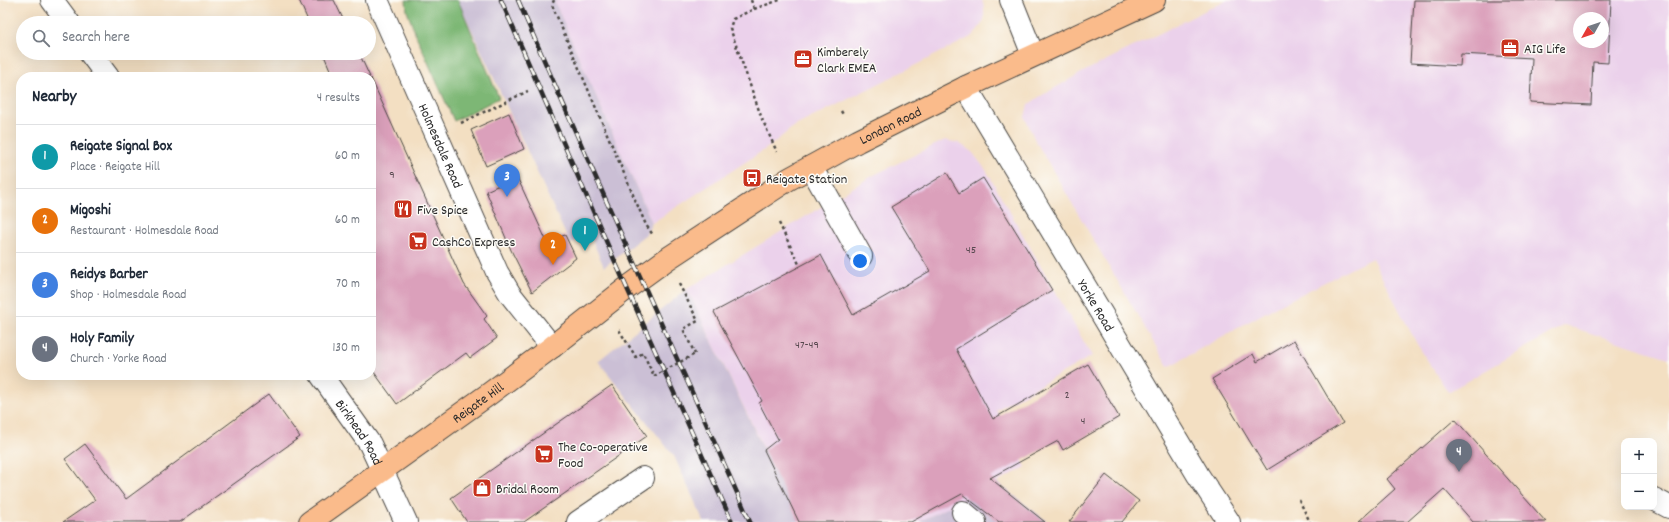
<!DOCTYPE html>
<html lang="en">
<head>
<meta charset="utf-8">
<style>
	:root { --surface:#fff; --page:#f6f6f7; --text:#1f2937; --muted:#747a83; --line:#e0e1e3; --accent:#c8321e }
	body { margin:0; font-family:Dekko,sans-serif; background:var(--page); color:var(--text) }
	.controls { position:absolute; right:12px; bottom:12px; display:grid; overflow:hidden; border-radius:8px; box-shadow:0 4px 16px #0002 }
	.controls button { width:36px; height:36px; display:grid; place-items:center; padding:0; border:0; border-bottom:1px solid var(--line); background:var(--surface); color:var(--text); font:20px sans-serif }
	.compass { position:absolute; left:1573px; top:12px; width:36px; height:36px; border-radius:50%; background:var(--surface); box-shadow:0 4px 16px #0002; rotate:230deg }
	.you { position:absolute; left:860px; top:261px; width:14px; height:14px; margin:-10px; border:3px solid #fff; border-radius:50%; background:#1a73e8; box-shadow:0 0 0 6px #1a73e833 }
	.badge { display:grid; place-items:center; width:26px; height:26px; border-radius:50%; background:var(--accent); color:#fff; font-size:13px; font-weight:700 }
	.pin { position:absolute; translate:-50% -33px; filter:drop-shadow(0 1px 2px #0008) }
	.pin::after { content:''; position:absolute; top:21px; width:14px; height:12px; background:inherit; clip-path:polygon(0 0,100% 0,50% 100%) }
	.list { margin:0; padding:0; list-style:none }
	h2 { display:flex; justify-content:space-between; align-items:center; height:52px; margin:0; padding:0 16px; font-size:17px }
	h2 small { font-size:13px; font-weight:400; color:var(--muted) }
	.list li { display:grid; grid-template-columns:26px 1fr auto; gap:12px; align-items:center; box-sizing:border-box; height:64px; padding:0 16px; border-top:1px solid var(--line) }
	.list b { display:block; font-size:15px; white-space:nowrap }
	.list p { margin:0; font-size:13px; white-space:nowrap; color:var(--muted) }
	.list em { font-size:13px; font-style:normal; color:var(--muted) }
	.icon { flex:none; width:22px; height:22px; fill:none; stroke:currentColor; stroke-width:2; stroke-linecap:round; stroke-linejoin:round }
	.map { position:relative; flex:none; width:1669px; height:522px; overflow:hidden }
	.search { position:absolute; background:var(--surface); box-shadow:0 4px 16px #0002; left:16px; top:16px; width:360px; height:44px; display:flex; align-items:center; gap:10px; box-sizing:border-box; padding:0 14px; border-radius:22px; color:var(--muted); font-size:15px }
	.panel { position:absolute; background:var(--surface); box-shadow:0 4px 16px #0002; left:16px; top:72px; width:360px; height:308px; border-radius:16px }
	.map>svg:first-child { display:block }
</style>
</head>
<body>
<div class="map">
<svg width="1669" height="522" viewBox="0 0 1669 522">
	<rect width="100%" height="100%" fill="#fdfcf7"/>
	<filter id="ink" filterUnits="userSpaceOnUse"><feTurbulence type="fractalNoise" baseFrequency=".025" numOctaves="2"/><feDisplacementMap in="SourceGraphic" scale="8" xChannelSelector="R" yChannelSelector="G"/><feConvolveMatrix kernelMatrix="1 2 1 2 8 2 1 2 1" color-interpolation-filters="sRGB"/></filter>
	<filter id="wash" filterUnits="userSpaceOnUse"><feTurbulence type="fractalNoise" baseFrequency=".012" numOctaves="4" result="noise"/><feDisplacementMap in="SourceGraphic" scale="16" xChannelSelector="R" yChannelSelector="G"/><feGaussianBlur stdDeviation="0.9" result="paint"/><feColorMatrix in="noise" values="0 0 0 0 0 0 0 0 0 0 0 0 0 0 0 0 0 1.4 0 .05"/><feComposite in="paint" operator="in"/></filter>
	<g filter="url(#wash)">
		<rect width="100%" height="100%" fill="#f3dfc2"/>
		<g fill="#ebd1eb" fill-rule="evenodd">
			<path d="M557 0H982L984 7V21L973 36 793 127 770 146 652 223 555 3Z"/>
			<path d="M1226 0H1669V358L1565 325 1448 392 1417 344 1372 258 1266 312 1168 367 1035 140 1025 117 1028 105 1039 97 1083 72ZM1579 18H1603V42H1579Z"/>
			<path d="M945 140 959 143 972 152 986 170 1092 356 996 410 1026 467 919 522H799L687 289 872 176Z"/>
		</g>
		<g fill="#cbbfd5">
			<path d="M458 0H557L555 3 652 223 646 234 604 267 590 235 570 244Z"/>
			<path d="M687 289 764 450 799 522H704L674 456 598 361Z"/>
			<path d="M997 482 1048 522H919Z"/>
		</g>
		<path fill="#7db774" stroke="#547150" d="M406 0H458L499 98 454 121 415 33 407 11Z"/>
		<g id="blocks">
			<g fill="#dba0bb" fill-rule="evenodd">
				<path d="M299 0H334L345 23H309Z"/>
				<path d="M1414 0H1611L1608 63 1593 62 1591 105 1530 102 1532 58 1461 54 1460 66 1410 63ZM1579 18H1603V42H1579Z"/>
				<path d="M323 53H359L370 77H333Z"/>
				<path d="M371 78 464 284 487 316 484 319 497 338 470 358 466 353 397 404 371 368Z"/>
				<path d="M509 113 524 149 486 166 471 130Z"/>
				<path d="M947 173 959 193 983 178 1052 290 956 349 993 419 1088 364 1119 417 1063 450 1058 441 990 478 1045 522H999L962 494 911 522H799L764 450 778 439 759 403 762 401 714 312 821 255 853 315 930 271 891 207Z"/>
				<path d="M517 177 547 242 565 235 576 258 532 292 511 250 486 191Z"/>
				<path d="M1294 340 1343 423 1267 470 1212 379 1253 354 1257 362Z"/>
				<path d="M612 385 647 436 524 522H467L451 498Z"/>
				<path d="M269 394 300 437 180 522H63L95 500 65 459 85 444 126 499Z"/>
				<path d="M1455 419 1546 522H1473L1444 489 1407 522H1358L1395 489 1387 479Z"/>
				<path d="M1106 475 1139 501 1122 522H1069Z"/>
			</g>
		</g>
	</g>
	<g filter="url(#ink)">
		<use href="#blocks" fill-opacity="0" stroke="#494642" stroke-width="1"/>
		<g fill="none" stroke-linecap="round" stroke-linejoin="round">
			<defs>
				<g id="minor">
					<path d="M52 0 69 23"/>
					<path id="s1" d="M377 0 497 272 510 294 552 347"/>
					<path d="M1011 0 1033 55"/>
					<path d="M90 53 108 77"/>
					<path id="s2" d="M966 87 1198 475 1229 522"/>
					<path d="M811 167 861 256"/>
					<path id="s3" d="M321 375 370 444 406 522"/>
					<path d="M1654 499 1669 507"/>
					<path d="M963 512 975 522"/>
					<path d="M578 522 643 478"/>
				</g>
				<g id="major">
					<path id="s4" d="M310 522 489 394 552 347 627 288 667 259 789 179 858 141 966 87 1154 0"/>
				</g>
			</defs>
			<use href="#minor" stroke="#494642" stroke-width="24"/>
			<use href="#major" stroke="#494642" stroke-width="24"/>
			<g stroke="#494642" stroke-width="2.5" stroke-dasharray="3 3" stroke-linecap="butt">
				<path d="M554 0 552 5 646 225 653 235"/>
				<path d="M751 0 754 9 733 19 730 28 762 119 777 152"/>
				<path d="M754 9 780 0"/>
				<path d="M841 111 844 116"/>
				<path d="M461 123 528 91"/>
				<path d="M779 223 800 266"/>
				<path d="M679 284 698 321 683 329 695 354"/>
				<path d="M619 330 636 357 643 353 654 376"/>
				<path d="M1299 500 1310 522"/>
			</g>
			<use href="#minor" stroke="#fff" stroke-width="22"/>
			<use href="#major" stroke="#fabb8b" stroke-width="22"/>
			<defs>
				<g id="rail">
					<path d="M501 0 617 266 732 522"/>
					<path d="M518 0C593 175 673 348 750 522"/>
				</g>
			</defs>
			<use href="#rail" stroke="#2b2b2b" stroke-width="4.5"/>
			<use href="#rail" stroke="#fdfcf7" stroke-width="3" stroke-dasharray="9" stroke-linecap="butt"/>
			<path stroke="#494642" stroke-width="2.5" stroke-dasharray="3 3" stroke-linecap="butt" d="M654 376 695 354"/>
		</g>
	</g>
	<defs>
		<symbol id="office-square" viewBox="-11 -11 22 22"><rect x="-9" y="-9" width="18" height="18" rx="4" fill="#c8321e" stroke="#fdfcf7"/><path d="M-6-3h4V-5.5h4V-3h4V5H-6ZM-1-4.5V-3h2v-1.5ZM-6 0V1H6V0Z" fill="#fff"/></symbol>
		<symbol id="bus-square" viewBox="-11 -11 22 22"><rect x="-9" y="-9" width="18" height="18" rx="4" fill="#c8321e" stroke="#fdfcf7"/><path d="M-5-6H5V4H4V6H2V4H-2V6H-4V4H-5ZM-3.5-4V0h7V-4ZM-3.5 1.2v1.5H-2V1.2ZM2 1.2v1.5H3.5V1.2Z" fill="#fff"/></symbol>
		<symbol id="restaurant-square" viewBox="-11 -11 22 22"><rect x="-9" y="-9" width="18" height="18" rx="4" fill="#c8321e" stroke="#fdfcf7"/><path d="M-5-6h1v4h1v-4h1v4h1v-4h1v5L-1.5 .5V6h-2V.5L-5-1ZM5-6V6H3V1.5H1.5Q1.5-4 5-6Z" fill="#fff"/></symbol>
		<symbol id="supermarket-square" viewBox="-11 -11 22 22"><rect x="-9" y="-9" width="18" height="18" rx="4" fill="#c8321e" stroke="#fdfcf7"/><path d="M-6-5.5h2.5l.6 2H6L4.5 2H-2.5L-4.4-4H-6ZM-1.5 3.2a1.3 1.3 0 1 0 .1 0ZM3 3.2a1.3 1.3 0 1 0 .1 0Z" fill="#fff"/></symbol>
		<symbol id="shop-square" viewBox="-11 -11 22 22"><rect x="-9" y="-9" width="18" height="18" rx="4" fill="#c8321e" stroke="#fdfcf7"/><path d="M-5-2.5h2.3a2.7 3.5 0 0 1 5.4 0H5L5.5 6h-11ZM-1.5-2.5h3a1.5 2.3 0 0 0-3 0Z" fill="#fff"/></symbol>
	</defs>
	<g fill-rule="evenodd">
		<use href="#office-square" x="1499" y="37" width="22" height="22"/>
		<use href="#office-square" x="792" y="48" width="22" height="22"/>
		<use href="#bus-square" x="741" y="167" width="22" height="22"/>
		<use href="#restaurant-square" x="392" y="198" width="22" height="22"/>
		<use href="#supermarket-square" x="407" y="230" width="22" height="22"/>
		<use href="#supermarket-square" x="533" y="443" width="22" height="22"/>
		<use href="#shop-square" x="471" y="477" width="22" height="22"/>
	</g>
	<g text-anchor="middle" stroke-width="3" stroke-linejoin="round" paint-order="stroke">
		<g font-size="12" fill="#57484f">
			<text x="392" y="178">9</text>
			<text x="971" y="253">45</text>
			<text x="807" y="348">47-49</text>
			<text x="1067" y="398">2</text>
			<text x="1083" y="424">4</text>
		</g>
		<g font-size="14" fill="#2b2b2b" stroke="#fdfcf7" text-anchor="start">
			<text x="1524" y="53">AIG Life</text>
			<text x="817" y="56">Kimberely<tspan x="817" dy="16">Clark EMEA</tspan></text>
			<text x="766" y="183">Reigate Station</text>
			<text x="417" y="214">Five Spice</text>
			<text x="432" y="246">CashCo Express</text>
			<text x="558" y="451">The Co-operative<tspan x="558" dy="16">Food</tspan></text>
			<text x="496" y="493">Bridal Room</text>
		</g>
		<g font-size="14" fill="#2b2b2b" stroke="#fdfcf7">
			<text dy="5" stroke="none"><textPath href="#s4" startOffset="704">London Road</textPath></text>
			<text dy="5" stroke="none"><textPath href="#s1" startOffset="159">Holmesdale Road</textPath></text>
			<text dy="5" stroke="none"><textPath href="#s2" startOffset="254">Yorke Road</textPath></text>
			<text dy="5" stroke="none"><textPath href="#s4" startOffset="206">Reigate Hill</textPath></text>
			<text dy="5" stroke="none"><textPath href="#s3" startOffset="69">Birkhead Road</textPath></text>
		</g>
	</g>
</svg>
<div class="controls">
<button>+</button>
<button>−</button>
</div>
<svg class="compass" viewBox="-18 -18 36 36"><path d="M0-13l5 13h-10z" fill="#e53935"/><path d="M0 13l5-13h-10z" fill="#747a83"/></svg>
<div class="you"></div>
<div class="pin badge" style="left:585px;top:251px;background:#0f9aa8">1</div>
<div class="pin badge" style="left:553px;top:265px;background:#e8710a">2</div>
<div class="pin badge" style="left:507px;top:197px;background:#3f7fe0">3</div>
<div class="pin badge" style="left:1459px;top:472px;background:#6b7280">4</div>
<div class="search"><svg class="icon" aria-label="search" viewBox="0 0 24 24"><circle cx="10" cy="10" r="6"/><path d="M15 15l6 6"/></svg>Search here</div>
<section class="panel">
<h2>Nearby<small>4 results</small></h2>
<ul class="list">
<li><span class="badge" style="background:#0f9aa8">1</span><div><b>Reigate Signal Box</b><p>Place · Reigate Hill</p></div><em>60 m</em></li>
<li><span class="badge" style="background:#e8710a">2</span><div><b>Migoshi</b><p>Restaurant · Holmesdale Road</p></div><em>60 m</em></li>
<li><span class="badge" style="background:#3f7fe0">3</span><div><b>Reidys Barber</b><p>Shop · Holmesdale Road</p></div><em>70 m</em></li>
<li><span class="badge" style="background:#6b7280">4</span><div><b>Holy Family</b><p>Church · Yorke Road</p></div><em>130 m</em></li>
</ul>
</section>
</div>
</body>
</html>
